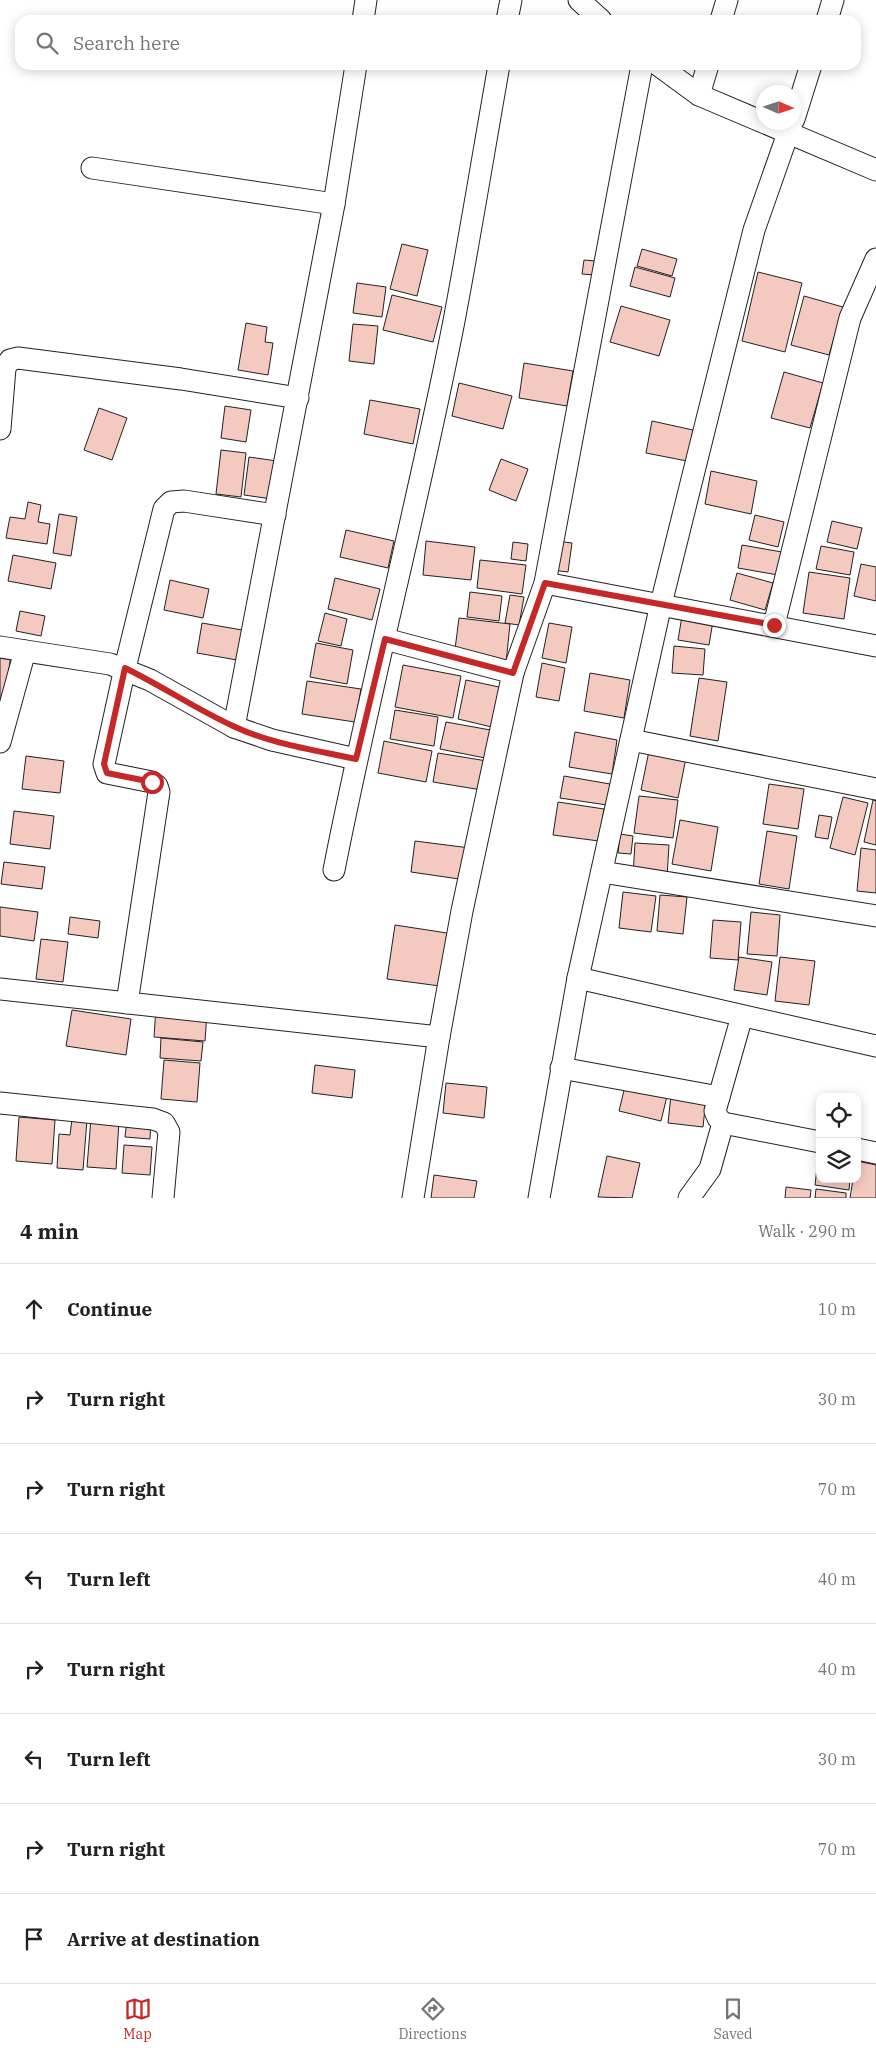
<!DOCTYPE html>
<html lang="en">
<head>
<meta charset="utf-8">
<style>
	:root { --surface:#fff; --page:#f6f6f6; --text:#202124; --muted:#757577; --line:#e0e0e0; --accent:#c62828 }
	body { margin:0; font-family:"IBM Plex Serif",serif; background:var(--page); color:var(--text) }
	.controls { position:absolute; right:15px; bottom:15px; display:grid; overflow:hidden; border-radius:10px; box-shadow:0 2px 12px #0003 }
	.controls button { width:45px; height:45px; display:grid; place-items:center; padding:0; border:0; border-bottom:1px solid var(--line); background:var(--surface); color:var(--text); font:25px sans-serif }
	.compass { position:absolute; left:756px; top:85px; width:45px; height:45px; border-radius:50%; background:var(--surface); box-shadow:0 2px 12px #0003; rotate:93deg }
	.stop { position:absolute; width:15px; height:15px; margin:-11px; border:4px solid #c62828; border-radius:50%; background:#fff }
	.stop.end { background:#c62828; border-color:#fff; box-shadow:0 1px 5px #0008 }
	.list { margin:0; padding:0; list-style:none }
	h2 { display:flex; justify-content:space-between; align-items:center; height:65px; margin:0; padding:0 20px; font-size:21px }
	h2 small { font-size:16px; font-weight:400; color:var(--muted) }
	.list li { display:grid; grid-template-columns:32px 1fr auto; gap:15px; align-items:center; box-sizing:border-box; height:90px; padding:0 20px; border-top:1px solid var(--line) }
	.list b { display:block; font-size:19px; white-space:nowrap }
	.list em { font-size:16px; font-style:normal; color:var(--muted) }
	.icon { flex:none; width:28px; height:28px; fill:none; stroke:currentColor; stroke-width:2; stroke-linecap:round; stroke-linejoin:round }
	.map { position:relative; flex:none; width:876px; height:1198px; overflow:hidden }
	.search { position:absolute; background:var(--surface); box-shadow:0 2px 12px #0003; left:15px; right:15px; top:15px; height:55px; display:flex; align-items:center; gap:12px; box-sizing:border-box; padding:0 18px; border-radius:15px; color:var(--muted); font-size:19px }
	.sheet { height:785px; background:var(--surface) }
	nav { display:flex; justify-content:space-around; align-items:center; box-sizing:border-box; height:70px; border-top:1px solid var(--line); background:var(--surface); font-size:14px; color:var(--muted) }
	nav a { display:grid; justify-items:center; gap:2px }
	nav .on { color:var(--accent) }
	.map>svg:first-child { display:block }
</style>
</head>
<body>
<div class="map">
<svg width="876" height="1198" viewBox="0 0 876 1198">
	<rect width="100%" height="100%" fill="#fff"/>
	<g fill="#f3c9c0" stroke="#222">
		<path d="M402 244 428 250 417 296 390 289Z"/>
		<path d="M642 249 677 259 672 276 637 266Z"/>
		<path d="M584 260 596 261 595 275 582 274Z"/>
		<path d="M635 267 675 278 670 297 630 286Z"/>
		<path d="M758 272 802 283 785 352 742 341Z"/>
		<path d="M357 283 386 287 382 317 353 313Z"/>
		<path d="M392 295 442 307 433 342 383 330Z"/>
		<path d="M804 296 843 307 829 355 791 345Z"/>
		<path d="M621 306 670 320 659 356 610 342Z"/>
		<path d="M246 323 267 327 265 342 273 343 268 375 238 370Z"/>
		<path d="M353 324 378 326 374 364 349 361Z"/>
		<path d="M524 363 573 371 567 406 519 398Z"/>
		<path d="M784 372 823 383 810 428 771 418Z"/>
		<path d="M459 383 512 396 503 429 452 416Z"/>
		<path d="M370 400 420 409 413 444 364 434Z"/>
		<path d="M225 406 251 410 246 442 221 438Z"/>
		<path d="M99 408 127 418 112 460 84 450Z"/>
		<path d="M652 421 693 430 687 461 646 453Z"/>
		<path d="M221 450 246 453 241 497 216 494Z"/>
		<path d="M249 457 277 461 272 499 244 495Z"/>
		<path d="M501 459 528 469 516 501 489 490Z"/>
		<path d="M711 471 757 481 751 514 705 504Z"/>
		<path d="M28 502 41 505 38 522 50 524 47 544 6 538 10 517 25 519Z"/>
		<path d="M59 514 77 517 71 556 53 553Z"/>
		<path d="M755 515 784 522 778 547 749 540Z"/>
		<path d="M832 521 862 528 857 549 827 542Z"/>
		<path d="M346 530 394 541 388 568 340 557Z"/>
		<path d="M426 541 475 547 471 580 423 575Z"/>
		<path d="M556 541 572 543 568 572 552 570Z"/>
		<path d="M513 542 528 544 526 561 511 559Z"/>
		<path d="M742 545 782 552 778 575 738 568Z"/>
		<path d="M821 546 854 552 850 575 816 569Z"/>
		<path d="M13 555 56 563 51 589 8 581Z"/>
		<path d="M480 560 526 565 522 594 477 588Z"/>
		<path d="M861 564 876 567V601L854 596Z"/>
		<path d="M809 572 850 578 844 619 803 613Z"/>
		<path d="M737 573 773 583 765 610 730 600Z"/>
		<path d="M335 578 380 589 372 620 328 609Z"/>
		<path d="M170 580 209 589 203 618 164 610Z"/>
		<path d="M470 592 502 596 499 621 467 617Z"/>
		<path d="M510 595 524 597 519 625 505 623Z"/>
		<path d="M20 611 45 616 41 636 16 631Z"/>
		<path d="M325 613 347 619 341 646 318 641Z"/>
		<path d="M682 616 713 621 709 645 678 640Z"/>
		<path d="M459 618 510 624 506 663 454 657Z"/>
		<path d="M202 623 242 630 237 660 197 653Z"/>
		<path d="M549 623 572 627 566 663 542 658Z"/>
		<path d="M316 643 353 650 347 684 310 677Z"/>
		<path d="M674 646 705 649 703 675 672 673Z"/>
		<path d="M0 652 11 654 4 706 0 705Z"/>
		<path d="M542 663 565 668 559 701 536 697Z"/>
		<path d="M403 665 461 676 453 718 395 707Z"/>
		<path d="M590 673 630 680 624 718 584 711Z"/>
		<path d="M699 678 727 682 718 741 690 736Z"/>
		<path d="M466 680 504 688 496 728 458 719Z"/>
		<path d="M307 681 361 689 355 722 302 714Z"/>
		<path d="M395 710 438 717 434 746 390 739Z"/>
		<path d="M446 722 496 731 490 759 440 749Z"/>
		<path d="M575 732 617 740 612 774 569 767Z"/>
		<path d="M384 741 432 751 426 782 378 773Z"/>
		<path d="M649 751 686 758 678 798 641 790Z"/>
		<path d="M438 753 487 761 482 790 433 782Z"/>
		<path d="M26 756 64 761 60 793 22 789Z"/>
		<path d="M564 776 610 784 607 805 560 798Z"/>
		<path d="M769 784 804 789 798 829 763 824Z"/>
		<path d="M639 796 678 800 673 838 634 833Z"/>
		<path d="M843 797 868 803 855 855 830 848Z"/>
		<path d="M873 800 876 801V845L864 842Z"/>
		<path d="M558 802 604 809 599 841 553 835Z"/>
		<path d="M14 811 54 816 50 849 10 844Z"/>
		<path d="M819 815 832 817 828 839 815 837Z"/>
		<path d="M680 820 718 827 711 871 672 864Z"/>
		<path d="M767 831 797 836 789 889 759 884Z"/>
		<path d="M620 834 633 836 631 854 618 853Z"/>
		<path d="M415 841 470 848 466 880 411 872Z"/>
		<path d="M635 843 669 845 667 877 633 875Z"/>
		<path d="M861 848 876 850V893L857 891Z"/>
		<path d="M4 862 45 867 42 889 1 884Z"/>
		<path d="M623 892 656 896 651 932 619 928Z"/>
		<path d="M660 895 687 897 683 934 657 931Z"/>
		<path d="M0 907 38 912 34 941 0 936Z"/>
		<path d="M751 912 780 915 777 956 747 954Z"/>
		<path d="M70 917 100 921 98 938 68 934Z"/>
		<path d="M713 920 741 922 738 960 710 958Z"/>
		<path d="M395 925 447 933 440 986 387 979Z"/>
		<path d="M41 939 68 942 63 982 36 979Z"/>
		<path d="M739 957 772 962 767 995 734 990Z"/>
		<path d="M780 957 815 961 809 1005 775 1001Z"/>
		<path d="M156 1008 207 1013 205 1041 154 1037Z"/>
		<path d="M72 1010 131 1019 126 1055 66 1046Z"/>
		<path d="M161 1038 203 1042 201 1061 160 1058Z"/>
		<path d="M164 1060 200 1063 197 1102 161 1099Z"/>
		<path d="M315 1065 355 1070 352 1098 312 1093Z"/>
		<path d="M626 1082 668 1092 661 1121 619 1111Z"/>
		<path d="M446 1083 487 1087 484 1118 443 1113Z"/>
		<path d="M671 1095 706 1099 703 1127 668 1123Z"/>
		<path d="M19 1117 55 1120 52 1164 16 1161Z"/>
		<path d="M91 1118 119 1121 116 1169 87 1167Z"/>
		<path d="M72 1119 87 1120 83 1170 57 1168 59 1134 70 1135Z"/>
		<path d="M127 1120 151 1121 150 1139 125 1137Z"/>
		<path d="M124 1145 152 1147 150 1175 122 1173Z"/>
		<path d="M819 1150 820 1179H850L849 1190 815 1185Z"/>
		<path d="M607 1156 640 1163 632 1198 598 1197Z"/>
		<path d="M857 1161 876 1165V1198H850L853 1179H857Z"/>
		<path d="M434 1175 477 1181 474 1198H431Z"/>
		<path d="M786 1187 811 1190 810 1198H785Z"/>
		<path d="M816 1189 846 1193V1198H815Z"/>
	</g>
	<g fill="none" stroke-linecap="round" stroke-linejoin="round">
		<defs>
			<g id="street">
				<path d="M579 0 601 20"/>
				<path d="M363 20 366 0"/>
				<path d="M507 20 511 0"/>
				<path d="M721 20 727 0"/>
				<path d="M827 20 833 0"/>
				<path d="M658 65 699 95 876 170"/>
				<path d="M699 95 708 65"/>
				<path d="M794 119 811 65"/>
				<path d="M92 168 334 204"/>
				<path d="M0 429 5 368 10 360 18 358 181 379 298 398"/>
				<path d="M545 583 876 646"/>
				<path d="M774 625 850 318 876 259"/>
				<path d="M385 639 513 673"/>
				<path d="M0 647 110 664 150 680 234 727 272 740 356 759"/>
				<path d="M234 727 334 204 356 65"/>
				<path d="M631 740 876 789"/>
				<path d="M0 742 25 651"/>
				<path d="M334 870C370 686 418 505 454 321 470 236 484 150 499 65"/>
				<path d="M602 872 876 916"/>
				<path d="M578 978 876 1046"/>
				<path d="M0 989 439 1037"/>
				<path d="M127 1003 159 792 157 786 152 782 107 773 104 764 125 668 164 509 171 502 184 501 275 515"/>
				<path d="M742 1016 715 1111 718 1118 723 1123 820 1142"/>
				<path d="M561 1068 719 1097"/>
				<path d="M0 1103 153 1119 164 1123 169 1132 163 1198"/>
				<path d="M857 1149 876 1153"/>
				<path d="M413 1198 439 1037 462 911 513 673 545 583 642 65"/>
				<path d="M539 1198 578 978 661 604 754 230 792 122"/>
				<path d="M689 1198 710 1169 723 1123"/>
			</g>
		</defs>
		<use href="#street" stroke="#222" stroke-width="23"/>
		<use href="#street" stroke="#fff" stroke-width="21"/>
	</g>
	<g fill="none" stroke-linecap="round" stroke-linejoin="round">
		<path stroke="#c62828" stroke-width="6" d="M152 782 107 773 104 764 125 668C162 686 196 709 233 726 271 744 315 750 356 759L385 639 513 673 545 583 774 625"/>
	</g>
</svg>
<div class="controls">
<button><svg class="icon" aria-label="locate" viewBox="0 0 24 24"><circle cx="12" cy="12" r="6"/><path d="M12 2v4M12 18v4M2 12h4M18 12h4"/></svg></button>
<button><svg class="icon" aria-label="layers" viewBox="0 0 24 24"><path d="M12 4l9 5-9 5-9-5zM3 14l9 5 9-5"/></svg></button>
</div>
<svg class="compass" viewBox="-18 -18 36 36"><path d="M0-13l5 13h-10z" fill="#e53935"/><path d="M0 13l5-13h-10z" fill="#757577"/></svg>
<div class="stop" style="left:152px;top:782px"></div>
<div class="stop end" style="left:774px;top:625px"></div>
<div class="search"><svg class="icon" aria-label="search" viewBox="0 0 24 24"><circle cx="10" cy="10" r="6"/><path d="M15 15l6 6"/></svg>Search here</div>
</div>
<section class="sheet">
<h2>4 min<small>Walk · 290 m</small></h2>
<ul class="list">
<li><svg class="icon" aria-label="ahead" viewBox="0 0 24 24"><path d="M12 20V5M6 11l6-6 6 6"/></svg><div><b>Continue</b></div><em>10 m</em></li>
<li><svg class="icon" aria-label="right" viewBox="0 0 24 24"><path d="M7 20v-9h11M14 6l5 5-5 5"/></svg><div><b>Turn right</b></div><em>30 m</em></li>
<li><svg class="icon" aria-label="right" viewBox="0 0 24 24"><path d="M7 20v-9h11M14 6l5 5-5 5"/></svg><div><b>Turn right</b></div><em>70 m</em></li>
<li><svg class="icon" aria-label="left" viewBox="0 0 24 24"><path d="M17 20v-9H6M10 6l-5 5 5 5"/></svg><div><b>Turn left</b></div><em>40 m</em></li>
<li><svg class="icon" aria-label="right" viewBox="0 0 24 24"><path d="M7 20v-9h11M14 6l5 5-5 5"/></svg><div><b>Turn right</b></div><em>40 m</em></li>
<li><svg class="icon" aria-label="left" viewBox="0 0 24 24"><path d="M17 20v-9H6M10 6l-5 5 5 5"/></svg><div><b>Turn left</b></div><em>30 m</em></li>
<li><svg class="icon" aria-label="right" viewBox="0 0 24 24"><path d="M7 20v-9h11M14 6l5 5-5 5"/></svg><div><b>Turn right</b></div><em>70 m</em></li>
<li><svg class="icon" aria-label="arrive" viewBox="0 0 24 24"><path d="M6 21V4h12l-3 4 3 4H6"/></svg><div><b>Arrive at destination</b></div></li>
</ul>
</section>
<nav>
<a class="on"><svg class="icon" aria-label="map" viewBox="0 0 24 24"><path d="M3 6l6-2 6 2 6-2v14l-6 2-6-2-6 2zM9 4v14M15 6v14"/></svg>Map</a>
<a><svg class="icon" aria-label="directions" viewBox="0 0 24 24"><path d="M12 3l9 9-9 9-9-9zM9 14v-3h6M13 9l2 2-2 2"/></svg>Directions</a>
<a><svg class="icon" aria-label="saved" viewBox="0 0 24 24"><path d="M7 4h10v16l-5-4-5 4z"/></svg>Saved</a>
</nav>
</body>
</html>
